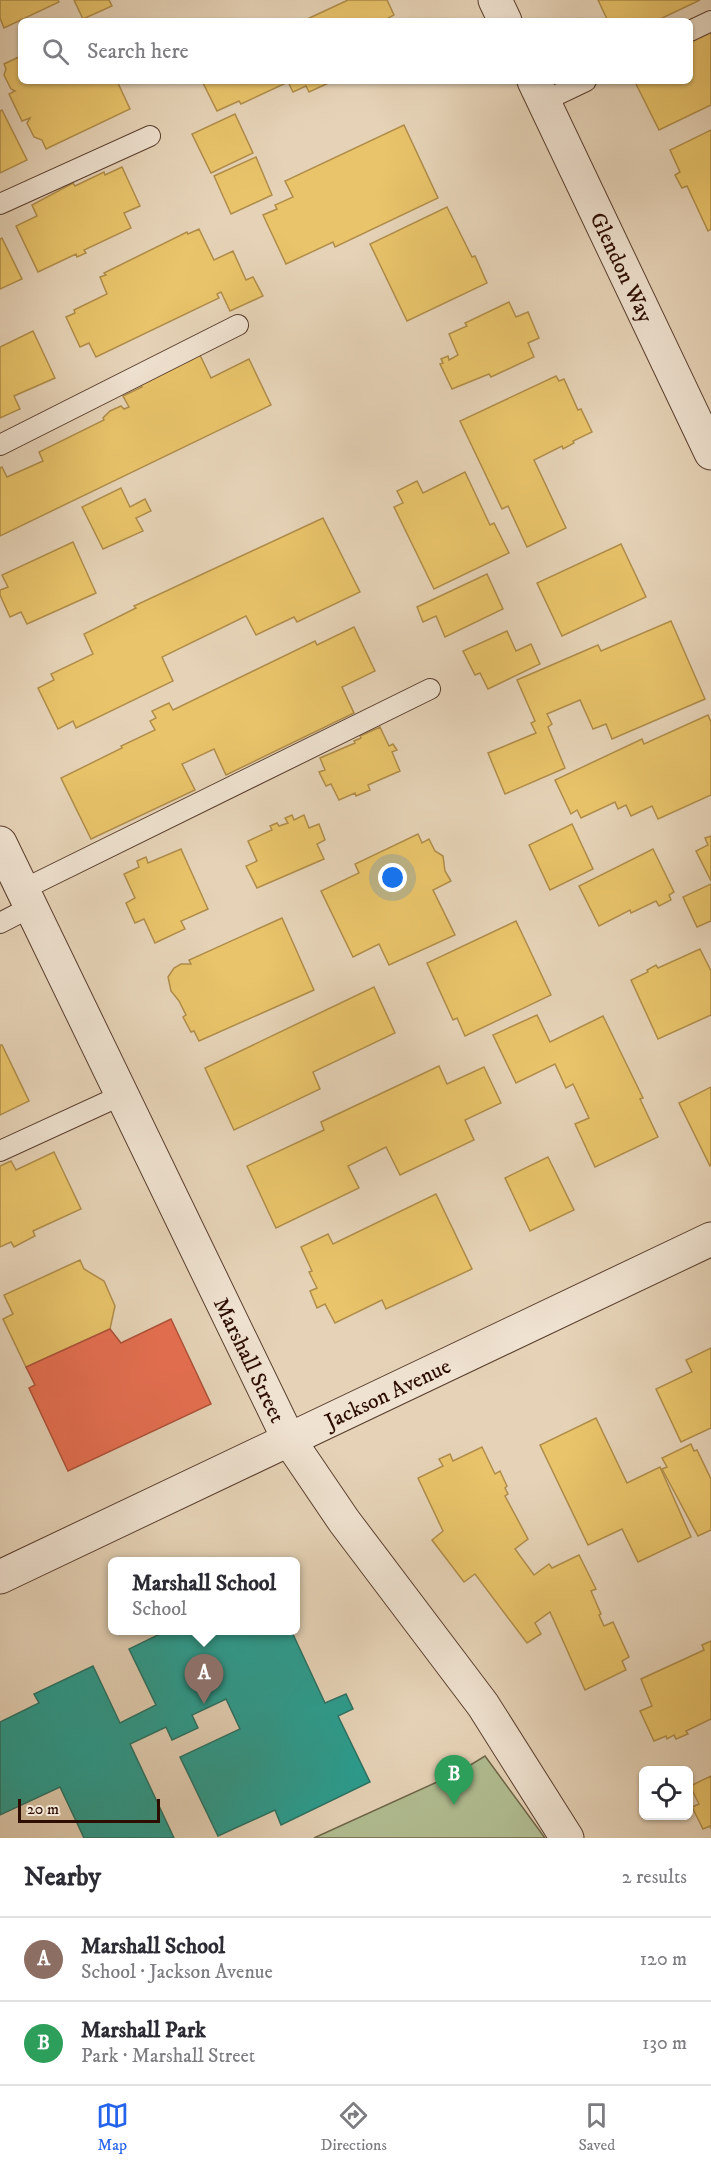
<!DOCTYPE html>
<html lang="en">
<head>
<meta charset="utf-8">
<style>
	:root { --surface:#fff; --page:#f2f2f3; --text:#2b2b33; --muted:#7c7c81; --line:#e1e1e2; --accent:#2563eb }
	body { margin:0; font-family:"IM FELL DW Pica",serif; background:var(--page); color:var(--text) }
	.controls { position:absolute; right:18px; bottom:18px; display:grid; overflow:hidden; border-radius:9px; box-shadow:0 2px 4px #0004 }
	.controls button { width:54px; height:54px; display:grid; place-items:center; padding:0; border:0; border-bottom:2px solid var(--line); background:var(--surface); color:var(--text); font:30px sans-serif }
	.scale { position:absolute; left:18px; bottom:15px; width:142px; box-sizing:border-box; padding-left:6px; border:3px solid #2c0d00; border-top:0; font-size:16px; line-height:21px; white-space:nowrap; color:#2c0d00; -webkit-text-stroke:4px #efe2d0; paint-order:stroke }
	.you { position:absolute; left:393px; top:878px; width:21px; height:21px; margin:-15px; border:4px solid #fff; border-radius:50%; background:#1a73e8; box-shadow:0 0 0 9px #1a73e833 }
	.badge { display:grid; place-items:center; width:39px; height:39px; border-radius:50%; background:var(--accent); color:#fff; font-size:20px; font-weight:700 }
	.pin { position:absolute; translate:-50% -50px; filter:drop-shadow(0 2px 3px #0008) }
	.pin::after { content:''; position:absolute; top:32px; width:21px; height:18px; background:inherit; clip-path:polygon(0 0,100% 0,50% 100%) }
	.popup { position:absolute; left:108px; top:1557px; width:192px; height:78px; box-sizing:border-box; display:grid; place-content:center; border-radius:9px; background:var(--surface); filter:drop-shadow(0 2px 4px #0005); font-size:20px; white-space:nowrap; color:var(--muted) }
	.popup b { font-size:22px; color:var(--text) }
	.popup::after { content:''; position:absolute; left:50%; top:100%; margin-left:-12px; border:12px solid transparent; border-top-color:var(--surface) }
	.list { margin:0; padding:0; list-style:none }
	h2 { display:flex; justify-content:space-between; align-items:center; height:78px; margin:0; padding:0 24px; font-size:26px }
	h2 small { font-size:20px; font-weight:400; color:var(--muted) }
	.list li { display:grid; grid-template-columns:39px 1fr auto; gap:18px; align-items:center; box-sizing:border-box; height:84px; padding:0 24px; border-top:2px solid var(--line) }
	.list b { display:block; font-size:22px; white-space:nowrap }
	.list p { margin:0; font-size:20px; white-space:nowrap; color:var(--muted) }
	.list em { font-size:20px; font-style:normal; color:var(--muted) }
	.icon { flex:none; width:33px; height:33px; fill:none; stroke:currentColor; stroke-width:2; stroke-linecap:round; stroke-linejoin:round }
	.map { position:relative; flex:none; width:711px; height:1838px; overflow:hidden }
	.search { position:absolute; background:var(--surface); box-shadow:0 2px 4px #0004; left:18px; right:18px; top:18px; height:66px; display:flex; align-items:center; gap:15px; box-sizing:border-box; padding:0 21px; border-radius:9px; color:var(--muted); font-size:22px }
	.sheet { height:246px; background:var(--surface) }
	nav { display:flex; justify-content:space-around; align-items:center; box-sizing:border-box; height:84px; border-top:2px solid var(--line); background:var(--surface); font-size:16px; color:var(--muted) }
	nav a { display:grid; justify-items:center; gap:3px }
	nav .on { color:var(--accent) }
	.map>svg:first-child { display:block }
</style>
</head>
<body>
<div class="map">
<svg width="711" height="1838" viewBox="0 0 711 1838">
	<rect width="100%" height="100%" fill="#e6d3b7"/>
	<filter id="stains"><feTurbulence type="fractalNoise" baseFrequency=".00333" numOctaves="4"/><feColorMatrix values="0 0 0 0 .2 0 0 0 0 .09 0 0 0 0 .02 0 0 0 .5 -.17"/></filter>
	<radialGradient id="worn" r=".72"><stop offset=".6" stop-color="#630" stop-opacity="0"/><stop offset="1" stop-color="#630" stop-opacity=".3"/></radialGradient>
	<path fill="#b1be92" stroke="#6e6649" stroke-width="1.5" d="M485 1756 545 1838H314L459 1772Z"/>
	<g fill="#e9c46a" stroke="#b08d4a" stroke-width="1.5">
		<path d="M0 0H58L59 2 4 28 0 18Z"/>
		<path d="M74 0H109L112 6 83 19Z"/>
		<path d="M348 0H387L394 15 383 21H303Z"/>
		<path d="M598 0H700L656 21H608Z"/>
		<path d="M711 31V105L659 130 635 82 690 81V41Z"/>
		<path d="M21 56V81H117L130 109 46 149 42 140 34 137 27 123 30 118 22 121 9 94 15 91 11 89 4 75 6 69 4 64Z"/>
		<path d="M202 81H333L309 92 306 86 293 92 288 82 241 104 239 101 217 111Z"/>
		<path d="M2 110 27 160 0 173V111Z"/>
		<path d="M235 114 253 153 211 173 192 134Z"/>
		<path d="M404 125 438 198 335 247 333 242 286 264 263 215 277 209 275 205 293 197 285 181Z"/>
		<path d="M711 130V229L708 231 687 186 682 188 675 175 680 172 670 150Z"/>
		<path d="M256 157 272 195 231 214 214 176Z"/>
		<path d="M122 167 140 206 124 213 131 228 84 250 86 253 77 257 76 254 38 272 16 226 37 216 32 205 73 183 75 186 104 172 105 175Z"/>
		<path d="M447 207 472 257 475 256 487 283 407 321 370 244Z"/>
		<path d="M199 229 214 260 233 251 246 280 253 277 263 296 230 311 221 292 217 294 219 298 96 357 89 343 80 347 66 317 75 313 74 310 107 294 100 277 106 275 104 273 187 232 188 234Z"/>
		<path d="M2 238 22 279 0 289V239Z"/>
		<path d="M509 302 516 317 528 312 539 338 528 343 534 357 491 377 489 374 452 389 440 364 443 363 441 359 448 356 449 360 458 355 449 334 467 326 465 323Z"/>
		<path d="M33 331 55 378 14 396 20 409 0 418V347Z"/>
		<path d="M197 349 211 378 249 359 271 405 0 536V468L2 467 7 477 43 461 39 452 104 420 103 418 110 411 121 406 124 409 129 407 123 396 142 387 138 380Z"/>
		<path d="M556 376 559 381 564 379 578 410 581 409 592 432 573 441 574 443 563 449 562 446 534 460 566 528 527 547 508 506 502 509 460 421Z"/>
		<path d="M465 472 490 525 494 523 509 553 434 589 394 507 403 503 397 491 417 481 423 493Z"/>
		<path d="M121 488 130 507 145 499 151 511 136 518 143 531 103 549 82 507Z"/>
		<path d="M323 518 360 592 297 622 294 617 256 635 246 616 162 657 173 681 76 728 73 721 58 729 38 688 54 680 51 674 93 654 84 634 136 608 134 606Z"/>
		<path d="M73 542 96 593 27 624 21 612 10 617 0 595V590L8 587 2 575Z"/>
		<path d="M621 544 646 597 562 636 537 583Z"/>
		<path d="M487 574 503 609 445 637 436 616 423 622 417 607Z"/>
		<path d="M671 621 705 699 612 739 606 724 593 729 580 700 547 714 552 724 548 727 565 768 505 794 488 753 536 733 531 723 535 721 517 680 598 645 601 651Z"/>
		<path d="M354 627 375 671 342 687 354 713 226 775 214 749 182 764 195 790 91 839 61 778 122 748 121 746 155 730 150 721 156 718 152 711 169 703 173 710 315 641 317 645Z"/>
		<path d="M507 631 516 651 531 644 540 664 488 689 480 673 475 675 463 651Z"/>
		<path d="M708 715 711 722V795L658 819 652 806 631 816 626 805 618 809 615 802 581 818 577 810 571 814 555 780 642 739 644 744Z"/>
		<path d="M380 727 389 746 393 744 397 750 392 752 400 771 368 785 370 790 356 796 355 793 339 800 331 784 326 786 319 772 325 770 320 758 355 743 354 741 361 738 360 736Z"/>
		<path d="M292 815 294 820 304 815 309 828 319 824 325 840 317 844 324 859 257 888 246 866 257 861 248 841 272 830 270 826 277 823 279 826 288 823 285 818Z"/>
		<path d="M572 824 593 869 550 890 529 845Z"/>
		<path d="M418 834 422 843 429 839 435 851 443 856 445 871 451 881 433 890 455 935 389 965 379 944 353 957 321 891 359 873 355 864Z"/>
		<path d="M711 836V881L696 851 708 845 705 838Z"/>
		<path d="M181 849 208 909 181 921 185 929 155 943 144 919 135 923 126 903 135 898 124 874 139 867 137 861 146 857 148 863Z"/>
		<path d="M653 849 674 892 669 895 671 900 659 906 656 901 631 913 630 910 599 926 579 886Z"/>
		<path d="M711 884V921L697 927 683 897Z"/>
		<path d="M282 918 314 990 199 1041 194 1031 191 1032 183 1017 186 1015 179 1001 171 991 168 977 174 968 181 964H191L189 960Z"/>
		<path d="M516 921 551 995 465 1036 457 1018 453 1020 427 963Z"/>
		<path d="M700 949 711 971V1015L658 1039 631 980 648 972 647 970 656 965 658 968Z"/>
		<path d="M374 987 395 1033 313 1072 320 1089 234 1130 205 1068Z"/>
		<path d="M537 1015 550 1042 603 1016 643 1098 640 1099 658 1137 595 1167 575 1124 589 1118 573 1084 566 1088 555 1064 516 1083 493 1035Z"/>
		<path d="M0 1045H2L29 1101 0 1115Z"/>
		<path d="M439 1066 447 1084 484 1067 501 1103 465 1120 474 1140 400 1175 386 1147 348 1166 359 1188 276 1228 247 1166 324 1130 321 1122Z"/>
		<path d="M711 1087V1165L710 1166 679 1103Z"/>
		<path d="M54 1152 81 1209 33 1231 35 1236 14 1247 11 1242 0 1247V1166L11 1161 16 1170Z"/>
		<path d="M548 1157 574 1210 530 1231 505 1178Z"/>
		<path d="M436 1194 472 1269 386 1309 382 1300 335 1323 325 1304 317 1308 310 1291 317 1288 309 1272 312 1271 301 1247 328 1234 333 1244Z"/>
		<path d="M80 1260 84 1269 104 1281 115 1306 110 1329 26 1367 3 1319 13 1314 4 1295Z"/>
		<path d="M711 1348V1428L681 1442 656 1389 692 1372 686 1360Z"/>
		<path d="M596 1418 627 1483 660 1467 691 1537 638 1562 622 1529 588 1545 540 1445Z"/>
		<path d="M691 1444 694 1451 697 1450 711 1479V1530L698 1536 662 1469 667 1467 662 1458Z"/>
		<path d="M482 1447 495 1474 500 1471 507 1486 505 1488 508 1494 505 1496 528 1539 515 1549 534 1575 549 1564 552 1568 579 1555 596 1589 591 1591 601 1614 599 1615 604 1626 613 1622 629 1657 622 1661 626 1670 585 1690 550 1612 535 1623 541 1634 527 1643 475 1574 464 1582 432 1540 443 1531 418 1478 443 1466 439 1459 450 1454 453 1461Z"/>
		<path d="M711 1641V1719L686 1731 688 1734 676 1739 674 1735 667 1739 666 1736 654 1741 640 1711 652 1706 641 1679 704 1650 702 1645Z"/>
		<path d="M711 1776V1829L710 1826 703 1829 692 1807 699 1804 690 1786Z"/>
	</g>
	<path fill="#e76f51" stroke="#af5239" stroke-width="1.5" d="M171 1319 211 1404 68 1471 29 1388 35 1385 26 1367 110 1329 121 1343Z"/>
	<path fill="#2a9d8f" stroke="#2b7264" stroke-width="1.5" d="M168 1630H291L325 1703 346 1694 353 1709 338 1716 370 1782 281 1825 275 1810 218 1836 180 1757 240 1729 226 1699 192 1715 198 1728 172 1740 166 1727 130 1744 174 1838H84L60 1787 0 1815V1722L39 1703 34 1694 93 1666 120 1723 156 1705 129 1649Z"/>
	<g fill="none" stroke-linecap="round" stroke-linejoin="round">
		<defs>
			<g id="lane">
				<path d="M690 31 711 21"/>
				<path d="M544 101 586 81"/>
				<path d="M0 204 150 136"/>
				<path d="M0 445 238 325"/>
				<path d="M22 890 430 689"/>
				<path d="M0 923 31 907"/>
				<path d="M0 1151 122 1095"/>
			</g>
			<g id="street">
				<path d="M495 0 505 21"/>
				<path id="s1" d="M534 81 711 453"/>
				<path id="s2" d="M0 843 289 1440 344 1521 483 1705 567 1838"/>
				<path id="s3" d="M0 1577 711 1239"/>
			</g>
		</defs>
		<use href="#lane" stroke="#5a3e2e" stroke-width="22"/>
		<use href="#street" stroke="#5a3e2e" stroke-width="35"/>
		<use href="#lane" stroke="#efe2d0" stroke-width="20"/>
		<use href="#street" stroke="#efe2d0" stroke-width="33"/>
	</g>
	<g text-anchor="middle" stroke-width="6" stroke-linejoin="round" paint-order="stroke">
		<g font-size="22" fill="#2c0d00" stroke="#efe2d0">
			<text dy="8" stroke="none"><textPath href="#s1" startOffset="206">Glendon Way</textPath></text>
			<text dy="8" stroke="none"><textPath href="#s2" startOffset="574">Marshall Street</textPath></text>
			<text dy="8" stroke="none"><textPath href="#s3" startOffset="429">Jackson Avenue</textPath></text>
		</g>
	</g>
	<rect width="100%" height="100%" filter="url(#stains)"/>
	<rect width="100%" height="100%" fill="url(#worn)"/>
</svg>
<div class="controls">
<button><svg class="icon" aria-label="locate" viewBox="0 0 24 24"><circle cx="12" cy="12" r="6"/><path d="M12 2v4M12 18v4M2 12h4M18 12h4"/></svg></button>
</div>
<div class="scale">20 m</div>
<div class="you"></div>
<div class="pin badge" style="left:204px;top:1704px;background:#8d6e63">A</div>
<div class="popup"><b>Marshall School</b>School</div>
<div class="pin badge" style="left:454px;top:1805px;background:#2e9e5b">B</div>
<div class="search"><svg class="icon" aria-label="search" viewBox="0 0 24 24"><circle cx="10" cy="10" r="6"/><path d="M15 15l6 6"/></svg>Search here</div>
</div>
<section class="sheet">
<h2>Nearby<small>2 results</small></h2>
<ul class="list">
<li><span class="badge" style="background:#8d6e63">A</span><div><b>Marshall School</b><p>School · Jackson Avenue</p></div><em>120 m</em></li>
<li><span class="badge" style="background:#2e9e5b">B</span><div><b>Marshall Park</b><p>Park · Marshall Street</p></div><em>130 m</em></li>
</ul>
</section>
<nav>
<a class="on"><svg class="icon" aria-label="map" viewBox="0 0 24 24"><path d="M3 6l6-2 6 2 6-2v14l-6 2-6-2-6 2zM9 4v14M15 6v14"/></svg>Map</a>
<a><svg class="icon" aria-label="directions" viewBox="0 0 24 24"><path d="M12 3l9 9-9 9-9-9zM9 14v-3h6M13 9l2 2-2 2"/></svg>Directions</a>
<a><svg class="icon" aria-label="saved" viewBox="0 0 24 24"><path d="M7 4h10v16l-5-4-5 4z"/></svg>Saved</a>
</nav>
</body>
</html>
